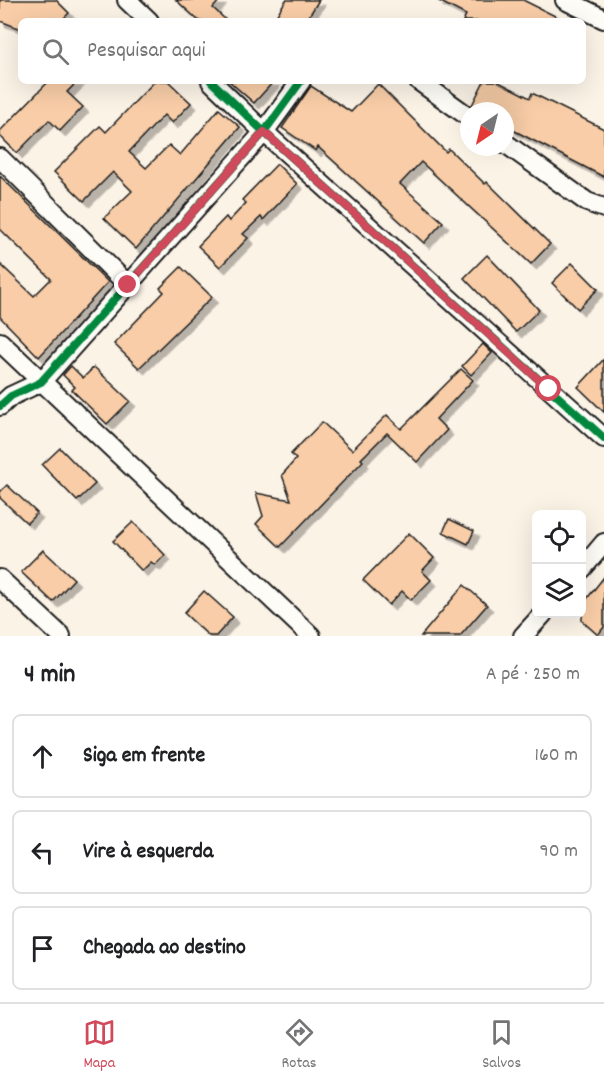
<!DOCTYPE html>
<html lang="pt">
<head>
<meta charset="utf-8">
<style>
	:root { --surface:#fff; --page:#f2f2f2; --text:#202124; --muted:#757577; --line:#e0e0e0; --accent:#d1495b }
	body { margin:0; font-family:Dekko,sans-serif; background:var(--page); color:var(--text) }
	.controls { position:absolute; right:18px; bottom:18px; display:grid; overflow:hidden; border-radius:9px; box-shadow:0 6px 24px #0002 }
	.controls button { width:54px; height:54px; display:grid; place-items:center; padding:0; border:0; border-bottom:2px solid var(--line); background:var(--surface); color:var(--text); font:30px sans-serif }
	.compass { position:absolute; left:460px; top:102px; width:54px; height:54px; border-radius:50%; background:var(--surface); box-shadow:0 6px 24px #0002; rotate:215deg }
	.stop { position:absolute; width:18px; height:18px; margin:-14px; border:4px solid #d1495b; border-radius:50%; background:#fff }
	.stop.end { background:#d1495b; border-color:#fff; box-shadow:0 2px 6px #0008 }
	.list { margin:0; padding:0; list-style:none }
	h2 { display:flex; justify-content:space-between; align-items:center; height:78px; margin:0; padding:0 24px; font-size:26px }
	h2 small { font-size:20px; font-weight:400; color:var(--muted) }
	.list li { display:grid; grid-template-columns:39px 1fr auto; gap:18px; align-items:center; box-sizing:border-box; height:84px; margin:0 12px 12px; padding:0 12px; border:2px solid var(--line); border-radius:9px }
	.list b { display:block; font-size:22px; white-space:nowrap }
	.list em { font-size:20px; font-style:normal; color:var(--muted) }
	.icon { flex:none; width:33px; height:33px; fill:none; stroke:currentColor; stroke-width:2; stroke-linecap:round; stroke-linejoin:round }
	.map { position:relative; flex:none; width:604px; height:636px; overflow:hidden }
	.search { position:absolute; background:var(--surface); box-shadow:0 6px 24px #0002; left:18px; right:18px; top:18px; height:66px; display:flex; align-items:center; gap:15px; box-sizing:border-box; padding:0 21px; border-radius:9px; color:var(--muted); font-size:22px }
	.sheet { height:366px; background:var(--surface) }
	nav { display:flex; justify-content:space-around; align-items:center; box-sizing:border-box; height:84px; border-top:2px solid var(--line); background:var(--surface); font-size:16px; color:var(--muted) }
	nav a { display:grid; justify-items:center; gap:3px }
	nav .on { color:var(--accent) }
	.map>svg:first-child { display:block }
</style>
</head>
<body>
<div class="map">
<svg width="604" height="636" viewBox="0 0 604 636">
	<defs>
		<filter id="shadow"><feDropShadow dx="5.5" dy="5.5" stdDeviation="0" flood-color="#0004"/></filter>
	</defs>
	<rect width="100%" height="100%" fill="#fcf3e7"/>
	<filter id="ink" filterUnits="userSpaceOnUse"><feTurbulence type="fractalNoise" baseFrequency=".0167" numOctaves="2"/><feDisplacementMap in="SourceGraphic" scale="12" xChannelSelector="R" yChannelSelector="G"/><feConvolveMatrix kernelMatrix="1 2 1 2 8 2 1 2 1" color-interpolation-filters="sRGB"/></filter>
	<g filter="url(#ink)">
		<g fill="#f8cda7" stroke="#1c1c1c" stroke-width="1.5" filter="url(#shadow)">
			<path d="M0 0H56L69 13 61 21H21V29L0 21Z"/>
			<path d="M176 0H220L213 8 227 21H199Z"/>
			<path d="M286 0H319L306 21H273Z"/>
			<path d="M437 0H523L565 21H463L466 15Z"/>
			<path d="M49 81H78L67 92 83 107 60 131 49 120 17 153 0 136V131Z"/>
			<path d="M155 81H168L191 103 172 123 164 115 129 152 146 168 169 145 180 155 219 109 240 127 136 249 104 218 132 191 113 172 84 201 54 172 100 126 106 132Z"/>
			<path d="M229 81H274L254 103Z"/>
			<path d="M484 81H497L530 98 532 93 604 129V177L513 130 505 124V111H478L472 105Z"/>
			<path d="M378 84 446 152 449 149 485 184 487 182 550 244 531 264 421 162 400 184 443 222 424 243 318 147 316 151 282 128 311 86 351 112Z"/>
			<path d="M277 164 297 184 263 220 261 217 243 234 248 238 220 267 198 246 226 217 229 221 246 203 242 200Z"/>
			<path d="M0 176 108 282 39 357 0 317V264L34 296 51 279 0 229Z"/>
			<path d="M487 255 539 310 516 332 464 278Z"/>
			<path d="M572 263 598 289 578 309 552 283Z"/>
			<path d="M181 267 212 297 139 368 114 344 164 292 160 288Z"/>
			<path d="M483 344 492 353 471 375 462 366Z"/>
			<path d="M604 359V412L578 387Z"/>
			<path d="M71 366 83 378 94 367 130 401 107 424 72 390 75 387 63 375Z"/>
			<path d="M461 369 473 380 436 419 447 430 417 462 387 433 361 459 363 461 280 547 256 524 263 516 256 493 291 500 282 475 296 459 291 454 322 422 352 450 387 415 401 429Z"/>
			<path d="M60 448 95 484 77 501 42 465Z"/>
			<path d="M7 485 37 513 27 523 0 498V492Z"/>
			<path d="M449 519 474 531 468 544 443 532Z"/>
			<path d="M133 522 165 555 155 565 151 562 142 571 113 541Z"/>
			<path d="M409 533 434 558 422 571 431 580 411 600 402 591 389 605 363 580Z"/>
			<path d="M43 550 74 579 53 602 21 572Z"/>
			<path d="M604 577V627L598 635 582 621V605Z"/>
			<path d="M464 585 487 605 460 636H421Z"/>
			<path d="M204 591 233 617 216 636H209L184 613Z"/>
		</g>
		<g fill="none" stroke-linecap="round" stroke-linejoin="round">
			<defs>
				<g id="minor">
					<path d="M127 0 149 21"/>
					<path d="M565 0 604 19"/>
					<path d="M211 81 264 132 604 438"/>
					<path d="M419 81 469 117"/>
					<path d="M505 143 587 202 604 208"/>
					<path d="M0 158 128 285"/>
					<path d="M0 342 311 636"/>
					<path d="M0 406 11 396 41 382 264 132 301 81"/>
					<path d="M582 569 604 543"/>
					<path d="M0 579 61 636"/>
					<path d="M523 636 543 614"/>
				</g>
			</defs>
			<use href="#minor" stroke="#1c1c1c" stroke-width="22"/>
			<use href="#minor" stroke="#fdfcf7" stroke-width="18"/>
			<defs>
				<g id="cycleway">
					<path d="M211 81 264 132 604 438"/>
					<path d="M0 406 11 396 41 382 264 132 301 81"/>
				</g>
			</defs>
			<use href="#cycleway" stroke="#fdfcf7" stroke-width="11"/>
			<use href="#cycleway" stroke="#00873e" stroke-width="8"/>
		</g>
	</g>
	<g fill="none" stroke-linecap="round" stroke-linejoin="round" filter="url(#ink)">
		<path stroke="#d1495b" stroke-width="8" d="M128 285 264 132 549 389"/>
	</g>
</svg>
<div class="controls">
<button><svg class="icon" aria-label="locate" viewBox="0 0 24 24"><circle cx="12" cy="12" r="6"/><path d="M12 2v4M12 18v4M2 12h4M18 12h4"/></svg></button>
<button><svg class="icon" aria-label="layers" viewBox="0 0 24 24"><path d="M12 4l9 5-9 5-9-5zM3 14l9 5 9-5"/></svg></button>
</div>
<svg class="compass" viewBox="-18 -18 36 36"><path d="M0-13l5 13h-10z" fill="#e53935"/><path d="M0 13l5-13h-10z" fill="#757577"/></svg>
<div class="stop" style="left:549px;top:389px"></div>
<div class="stop end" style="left:128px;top:285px"></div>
<div class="search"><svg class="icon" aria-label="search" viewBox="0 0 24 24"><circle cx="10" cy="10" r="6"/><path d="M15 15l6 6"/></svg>Pesquisar aqui</div>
</div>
<section class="sheet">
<h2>4 min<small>A pé · 250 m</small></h2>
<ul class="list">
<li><svg class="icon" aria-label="ahead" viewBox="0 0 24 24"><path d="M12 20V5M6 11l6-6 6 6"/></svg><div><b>Siga em frente</b></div><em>160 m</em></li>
<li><svg class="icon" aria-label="left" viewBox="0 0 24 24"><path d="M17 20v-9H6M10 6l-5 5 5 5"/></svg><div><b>Vire à esquerda</b></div><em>90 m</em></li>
<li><svg class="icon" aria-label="arrive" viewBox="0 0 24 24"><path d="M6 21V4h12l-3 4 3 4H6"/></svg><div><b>Chegada ao destino</b></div></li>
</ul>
</section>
<nav>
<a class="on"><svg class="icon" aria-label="map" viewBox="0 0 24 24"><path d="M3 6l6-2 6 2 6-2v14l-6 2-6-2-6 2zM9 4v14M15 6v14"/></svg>Mapa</a>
<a><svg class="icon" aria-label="directions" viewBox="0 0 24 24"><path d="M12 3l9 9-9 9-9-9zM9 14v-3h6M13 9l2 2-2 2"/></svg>Rotas</a>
<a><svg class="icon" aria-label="saved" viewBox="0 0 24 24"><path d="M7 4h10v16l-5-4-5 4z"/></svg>Salvos</a>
</nav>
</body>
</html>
